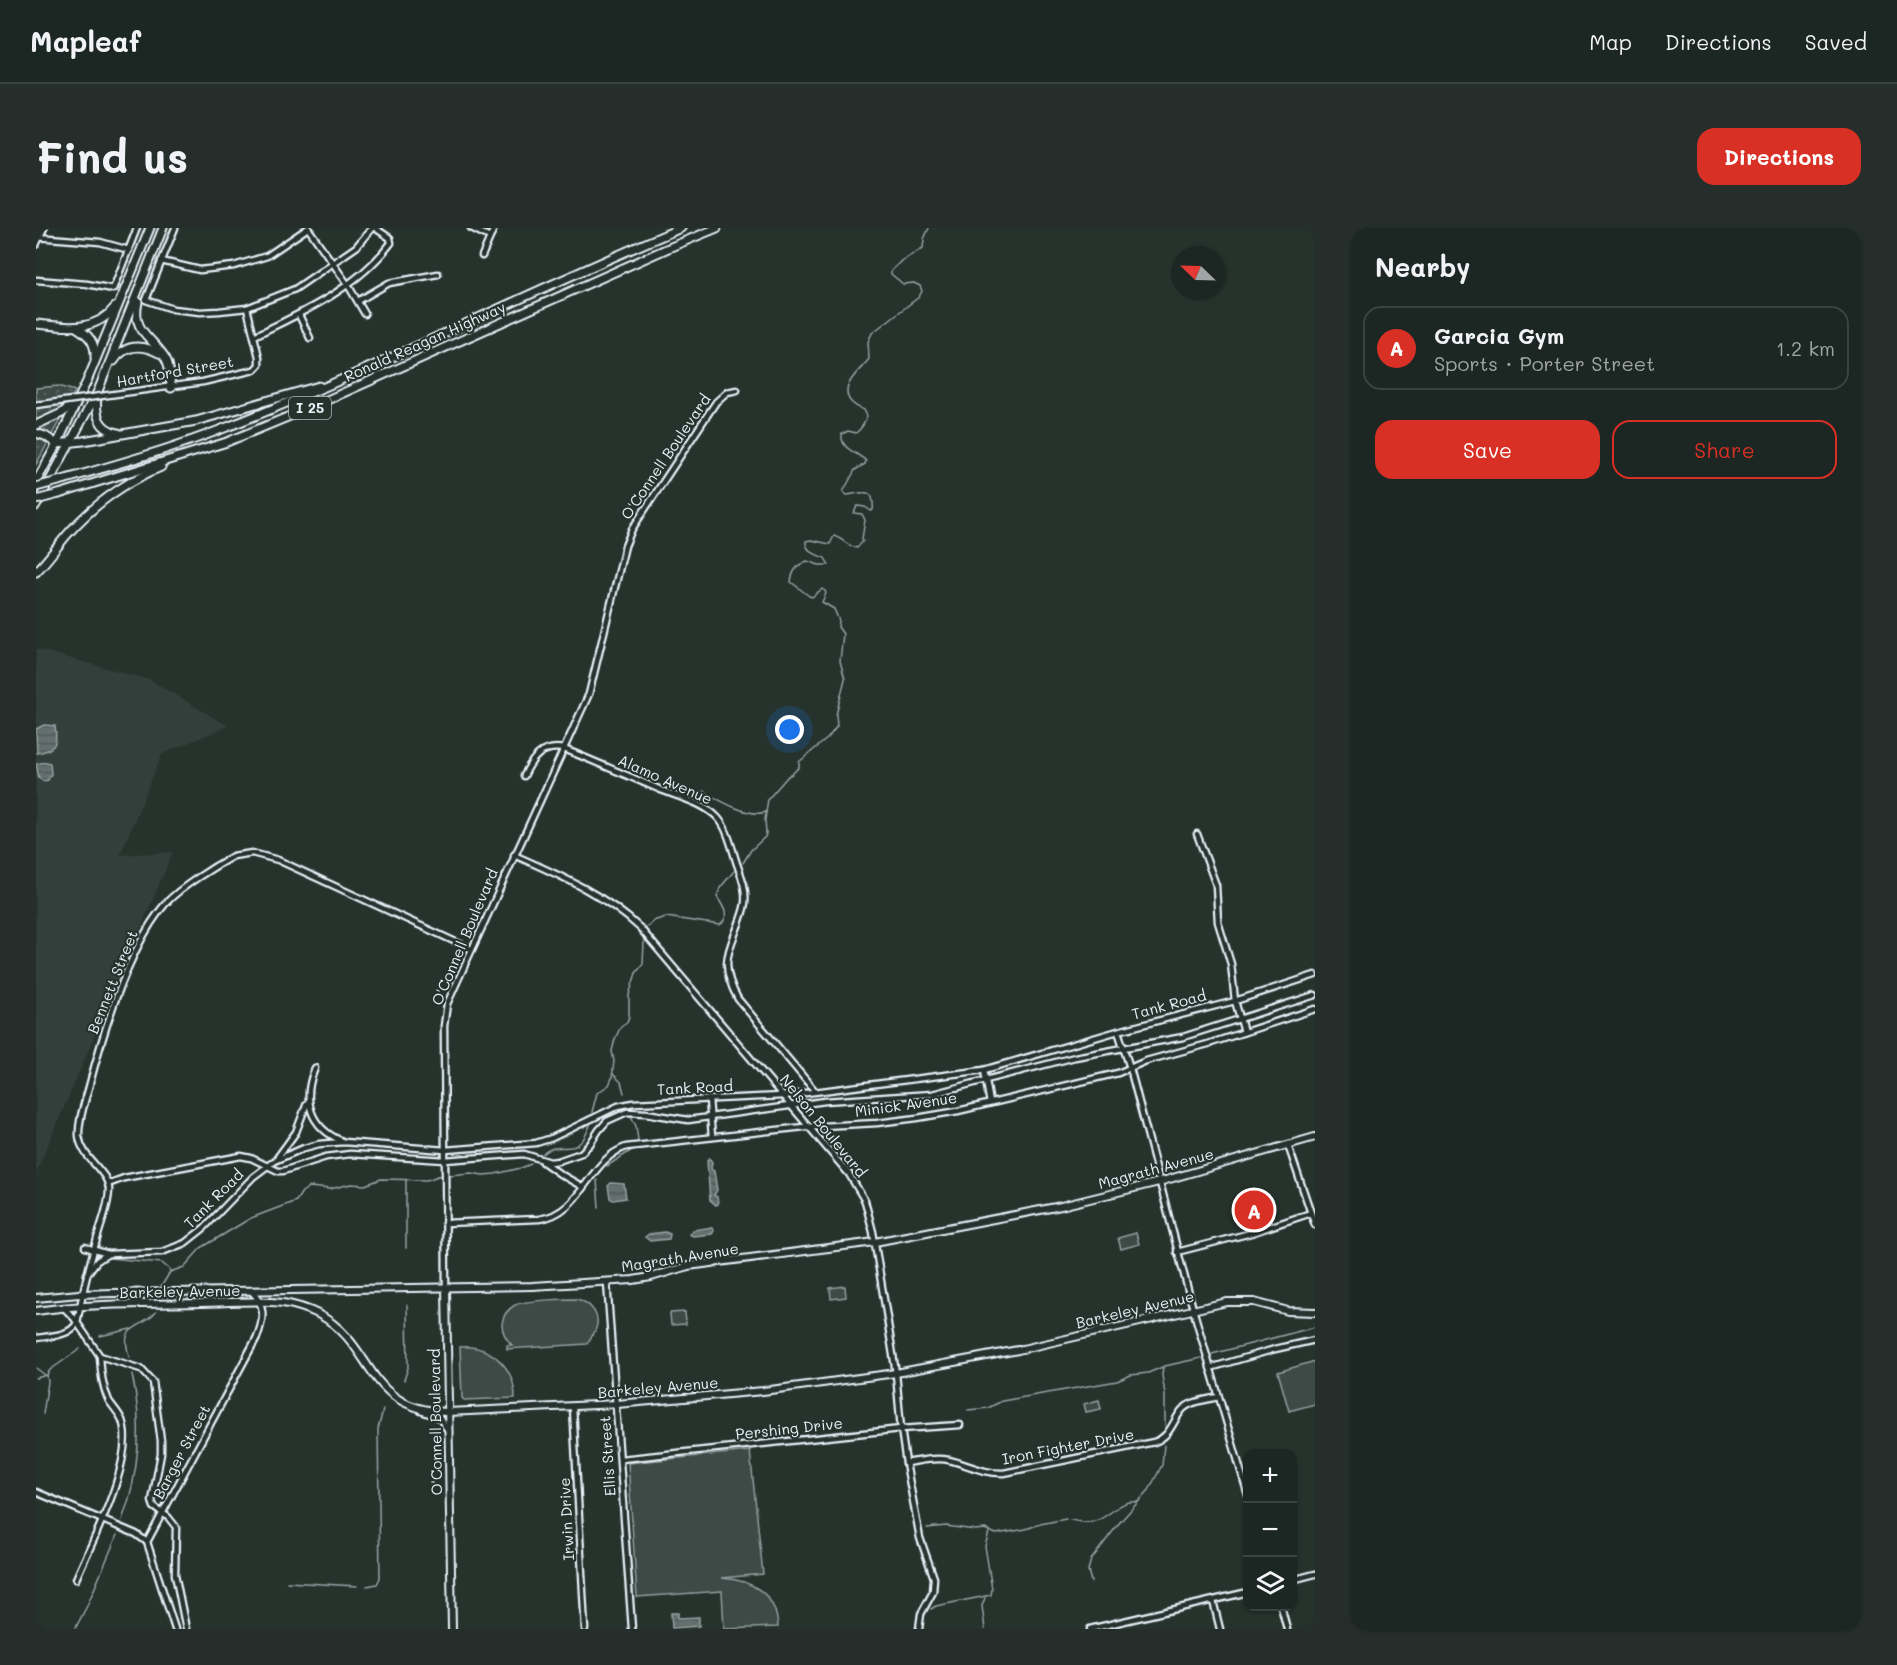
<!DOCTYPE html>
<html lang="en">
<head>
<meta charset="utf-8">
<style>
	:root { --surface:#1c2622; --page:#252e2a; --text:#f1f3f6; --muted:#a0a5a5; --line:#3a4340; --accent:#d93025 }
	body { margin:0; font-family:Mali,sans-serif; background:var(--page); color:var(--text) }
	.controls { position:absolute; right:18px; bottom:18px; display:grid; overflow:hidden; border-radius:12px; box-shadow:0 2px 4px #0004 }
	.controls button { width:54px; height:54px; display:grid; place-items:center; padding:0; border:0; border-bottom:2px solid var(--line); background:var(--surface); color:var(--text); font:30px sans-serif }
	.compass { position:absolute; left:1135px; top:18px; width:54px; height:54px; border-radius:50%; background:var(--surface); box-shadow:0 2px 4px #0004; rotate:293deg }
	.you { position:absolute; left:754px; top:502px; width:21px; height:21px; margin:-15px; border:4px solid #fff; border-radius:50%; background:#1a73e8; box-shadow:0 0 0 9px #1a73e833 }
	.badge { display:grid; place-items:center; width:39px; height:39px; border-radius:50%; background:var(--accent); color:#fff; font-size:20px; font-weight:700 }
	.pin { position:absolute; translate:-50% -50%; border:3px solid #fff; box-shadow:0 2px 6px #0006 }
	.list { margin:0; padding:0; list-style:none }
	h2 { display:flex; justify-content:space-between; align-items:center; height:78px; margin:0; padding:0 24px; font-size:26px }
	h2 small { font-size:20px; font-weight:400; color:var(--muted) }
	.list li { display:grid; grid-template-columns:39px 1fr auto; gap:18px; align-items:center; box-sizing:border-box; height:84px; margin:0 12px 12px; padding:0 12px; border:2px solid var(--line); border-radius:18px }
	.list b { display:block; font-size:22px; white-space:nowrap }
	.list p { margin:0; font-size:20px; white-space:nowrap; color:var(--muted) }
	.list em { font-size:20px; font-style:normal; color:var(--muted) }
	.actions { display:flex; gap:12px; padding:18px 24px }
	.actions a { flex:1; padding:14px 0; border:2px solid var(--accent); border-radius:18px; text-align:center; font-size:21px; color:var(--accent) }
	.actions .main { background:var(--accent); color:#fff }
	.icon { flex:none; width:33px; height:33px; fill:none; stroke:currentColor; stroke-width:2; stroke-linecap:round; stroke-linejoin:round }
	.map { position:relative; flex:none; width:1279px; height:1401px; overflow:hidden; border-radius:18px }
	header { display:flex; align-items:center; gap:36px; box-sizing:border-box; height:84px; padding:0 30px; background:var(--surface); border-bottom:2px solid var(--line) }
	header strong { font-size:28px }
	nav { display:flex; gap:33px; margin-inline-start:auto; font-size:21px }
	.intro { display:flex; align-items:center; justify-content:space-between; box-sizing:border-box; height:144px; padding:0 36px }
	h1 { margin:0; font-size:42px }
	.button { padding:15px 27px; border-radius:18px; background:var(--accent); color:#fff; font-size:21px; font-weight:700 }
	main { display:flex; gap:36px; padding:0 36px }
	aside { flex:1; background:var(--surface); border-radius:18px; box-shadow:0 2px 4px #0004 }
	.map>svg:first-child { display:block }
</style>
</head>
<body>
<header>
<strong>Mapleaf</strong>
<nav><a>Map</a><a>Directions</a><a>Saved</a></nav>
</header>
<div class="intro"><h1>Find us</h1><a class="button">Directions</a></div>
<main>
<div class="map">
<svg width="1279" height="1401" viewBox="0 0 1279 1401">
	<defs>
		<pattern id="grass-dots" width="8" height="8" patternUnits="userSpaceOnUse" patternTransform="scale(1.5)"><rect width="8" height="8" fill="#3e4b47"/><path d="M2 2h.1M6 6h.1" fill="none" stroke="#5a6562" stroke-width="1.8" stroke-linecap="round"/></pattern>
		<pattern id="water-rules" width="6" height="5" patternUnits="userSpaceOnUse" patternTransform="scale(1.5)"><rect width="6" height="5" fill="#636f6d"/><path d="M0 2.5h6" fill="none" stroke="#535a5a"/></pattern>
	</defs>
	<rect width="100%" height="100%" fill="#26332d"/>
	<filter id="ink" filterUnits="userSpaceOnUse"><feTurbulence type="fractalNoise" baseFrequency=".0167" numOctaves="2"/><feDisplacementMap in="SourceGraphic" scale="12" xChannelSelector="R" yChannelSelector="G"/><feConvolveMatrix kernelMatrix="1 2 1 2 8 2 1 2 1" color-interpolation-filters="sRGB"/></filter>
	<g filter="url(#ink)">
		<path fill="#333f3a" d="M0 421 114 452 192 498 126 526 84 627 137 624 0 945Z"/>
		<path fill="url(#grass-dots)" stroke="#939ea0" stroke-width="1.5" d="M22 158 39 163 0 237V160Z"/>
		<g fill="#3e4b47" stroke="#939ea0" stroke-width="1.5">
			<path d="M1100 1005 1103 1016 1085 1021 1082 1010Z"/>
			<path d="M809 1058 810 1069 795 1071 794 1060Z"/>
			<path d="M541 1071C555 1075 566 1088 559 1103 557 1108 553 1111 551 1116L471 1121V1117H476C470 1111 466 1105 466 1096 467 1088 472 1081 479 1077 490 1072 527 1071 541 1071Z"/>
			<path d="M649 1084 650 1096 635 1097 634 1085Z"/>
			<path d="M424 1119C455 1117 479 1139 479 1170L428 1172 426 1170Z"/>
			<path d="M1279 1133V1176L1253 1183 1242 1144Z"/>
			<path d="M1063 1172 1065 1181 1050 1184 1048 1176Z"/>
			<path d="M714 1223 727 1346 686 1350C717 1352 740 1366 742 1399L688 1401 686 1363 601 1369 592 1235Z"/>
		</g>
		<g fill="url(#water-rules)" stroke="#98a3a5" stroke-width="1.5">
			<path d="M8 497 19 498C22 516 19 522 1 525L0 501Z"/>
			<path d="M10 534 14 535 15 546 12 552 7 553 3 550 0 536Z"/>
			<path d="M673 930 676 934 675 941 678 943 681 962 678 967 681 969 682 976 680 977 674 972 671 933Z"/>
			<path d="M575 955 588 956 590 970 577 972 574 970 572 958Z"/>
			<path d="M671 1000H676L678 1003 676 1006 657 1008 653 1006 657 1002Z"/>
			<path d="M629 1004 634 1006 633 1011 614 1013 609 1009 613 1006Z"/>
			<path d="M635 1385H642V1390L663 1389V1398L636 1400Z"/>
		</g>
		<g fill="none" stroke-linecap="round" stroke-linejoin="round">
			<g stroke="#98a3a5" stroke-width="1.5">
				<path d="M667 563C683 572 712 590 730 584"/>
				<path d="M707 635 715 622 729 609 730 605 729 592 732 571 752 548 757 545 763 539V534L792 510 801 498 800 487 809 451 804 433 807 406 802 399 803 393 798 381 786 374 790 365 789 363 786 361 776 369 773 368 755 354C756 343 761 337 771 333L783 337H793L789 330C781 327 769 323 770 313L775 312 794 316 798 308C807 311 811 318 821 320L827 313 826 311 829 292 826 286 818 285 821 278 829 279 835 283 837 282C839 258 827 265 811 267L807 264 819 242 829 236 830 233C821 224 804 221 806 206L812 203 820 205C826 200 829 195 831 188L828 182C823 180 819 178 815 174 802 158 824 143 833 131L832 114 836 105 883 69 886 63 884 58 878 55 867 56 855 46V43L865 33 887 20 888 11 893 0"/>
				<path d="M610 700 617 693 630 689 684 697C695 689 687 678 681 669L684 660 698 643"/>
				<path d="M577 846 585 854 588 865"/>
				<path d="M556 884 561 865 573 857 576 850 578 833 576 823 579 811 585 798 591 794 593 788V767L600 745 607 736 608 714 607 709"/>
				<path d="M594 886 600 898 602 912"/>
				<path d="M507 926C525 909 541 935 554 897"/>
				<path d="M571 938 596 922"/>
				<path d="M370 952V1020"/>
				<path d="M561 952 563 979"/>
				<path d="M74 1030 126 1035 133 1041 134 1044"/>
				<path d="M125 1059 134 1044 148 1039 165 1020 215 990 260 973 266 964 273 959 294 961 315 956 329 957 345 951 391 952 402 948 435 945 447 947 459 946 485 940 495 936"/>
				<path d="M64 1108 95 1101"/>
				<path d="M1176 1126 1279 1099"/>
				<path d="M93 1129C92 1123 89 1115 91 1109 92 1099 113 1095 120 1084"/>
				<path d="M1127 1139 1126 1147 1129 1166V1198"/>
				<path d="M0 1140 9 1147"/>
				<path d="M0 1150 11 1147 14 1142 44 1121"/>
				<path d="M368 1152 372 1140 371 1077"/>
				<path d="M932 1182 952 1180 966 1173 1081 1153 1095 1147 1112 1145 1129 1138 1165 1130"/>
				<path d="M7 1186 12 1154 11 1147"/>
				<path d="M86 1292C104 1244 107 1196 96 1146"/>
				<path d="M1034 1292C1042 1293 1051 1296 1059 1293 1076 1288 1083 1271 1102 1274"/>
				<path d="M891 1300 910 1298 939 1302 949 1301 960 1306 990 1301 1004 1296 1030 1291"/>
				<path d="M251 1354 321 1358"/>
				<path d="M1055 1354 1052 1342 1055 1332 1084 1294 1113 1262 1126 1237 1128 1217"/>
				<path d="M331 1358 341 1356 344 1350 342 1201 347 1182"/>
				<path d="M949 1370 946 1378 949 1401"/>
				<path d="M895 1381 900 1378 955 1367 956 1361 949 1318 953 1304"/>
				<path d="M39 1401 51 1378 81 1307"/>
			</g>
			<defs>
				<g id="minor">
					<path d="M139 0 110 72 137 81 164 84 183 83 211 80 259 61 320 19 336 0"/>
					<path d="M272 0 312 57 329 86"/>
					<path d="M435 0 454 9"/>
					<path d="M0 9 64 14 93 22"/>
					<path d="M0 17 8 0"/>
					<path d="M446 28 458 0"/>
					<path d="M125 33 164 42 198 38 231 28 272 0"/>
					<path d="M0 52 51 56 77 61 101 0"/>
					<path d="M322 73 353 55 402 46"/>
					<path d="M263 87 274 110"/>
					<path d="M218 108C268 84 321 60 355 15L354 10 339 0"/>
					<path d="M87 165 167 154 218 142 223 137V129L211 80"/>
					<path d="M488 548C496 530 506 517 528 521 560 534 592 548 625 562 643 569 668 575 682 590 692 601 696 621 701 636 706 650 712 665 708 680 698 718 679 729 702 771L779 863"/>
					<path d="M1161 606 1180 657 1182 694 1195 736 1199 773 1208 804"/>
					<path d="M478 627C523 647 568 666 604 700L813 946 829 973 837 1004 860 1145 865 1201 870 1235 884 1310 898 1350 897 1364 885 1386 883 1401"/>
					<path d="M1082 803 1094 840 1157 1081 1212 1267"/>
					<path d="M279 840C266 871 273 899 306 913"/>
					<path d="M948 842 954 875"/>
					<path d="M673 871 676 909"/>
					<path d="M1252 917 1279 997"/>
					<path d="M241 930 260 904 271 875"/>
					<path d="M507 934 524 946 547 959"/>
					<path d="M72 956 88 950 205 928 215 930 242 943H247L290 929 314 926 409 932 488 926 514 934 522 933 545 925 554 916 563 902 571 893 591 884 610 885 652 892 789 873 896 866 1039 829 1147 809 1279 767"/>
					<path d="M409 995 503 991C546 986 552 932 590 919L768 899 841 895 881 890 922 883 1082 845 1110 833 1172 816 1279 781"/>
					<path d="M49 1019 72 1026"/>
					<path d="M1141 1024 1215 1005 1275 985"/>
					<path d="M51 1046 61 1033 72 1026 126 1024 149 1015 168 1000 217 949 238 933 268 920 283 916 308 914 409 922 500 915 516 910 582 878 597 875 747 868 948 842 1082 803 1199 773 1279 747"/>
					<path d="M571 1054 596 1401"/>
					<path d="M410 1060 408 798 411 776 553 466 589 318 596 301 680 174 691 164 701 162"/>
					<path d="M28 1080 38 1090 64 1128 105 1141 117 1154 125 1213V1226L116 1273 118 1279 132 1289 140 1299 139 1346 150 1401"/>
					<path d="M0 1110C14 1108 34 1108 41 1095 46 1066 53 1038 61 1011 65 995 73 978 73 962 73 943 46 932 43 908 42 892 49 874 53 859 67 805 93 717 130 675 145 659 177 639 197 628L216 625 242 632 435 721"/>
					<path d="M1174 1140 1239 1121 1279 1112"/>
					<path d="M537 1179 549 1401"/>
					<path d="M385 1183 403 1189 411 1201"/>
					<path d="M585 1231 865 1201 924 1197"/>
					<path d="M870 1235C884 1233 899 1229 913 1232 931 1236 948 1246 968 1245L1118 1214C1135 1208 1136 1194 1146 1182 1154 1173 1171 1172 1182 1169"/>
					<path d="M0 1264 100 1306 111 1314"/>
					<path d="M40 1351C56 1313 100 1232 86 1192 83 1185 77 1179 73 1173 66 1158 65 1144 64 1128"/>
					<path d="M1256 1352 1279 1346"/>
					<path d="M1177 1373 1184 1401"/>
					<path d="M1245 1378 1251 1401"/>
					<path d="M139 1401 111 1314 221 1109C228 1091 230 1077 215 1063"/>
					<path d="M1054 1401 1212 1364"/>
				</g>
				<g id="major">
					<path d="M410 1060 416 1401"/>
					<path d="M0 1070 43 1066 77 1065 496 1058 597 1052 615 1049 652 1038 839 1014 1025 978 1123 954 1279 909"/>
					<path d="M0 1083C54 1075 110 1076 165 1075 192 1075 221 1071 247 1075 259 1077 272 1081 282 1086 341 1117 327 1182 412 1184L581 1176 727 1163 860 1145 982 1122 1191 1074H1218L1252 1083 1279 1084"/>
				</g>
				<g id="highway">
					<path d="M102 74C95 104 117 109 130 131 135 140 134 150 135 160"/>
					<path d="M0 96C29 99 59 105 79 79"/>
					<path d="M40 99C53 107 60 115 59 130"/>
					<path d="M78 133C89 116 105 116 123 125"/>
					<path d="M61 168C59 186 62 201 82 205"/>
					<path d="M0 197 26 185 39 174"/>
					<path d="M0 205 9 208 21 216 47 213 160 193 283 158"/>
					<path d="M30 251C82 236 135 221 186 201 342 141 491 64 645 0"/>
					<path d="M0 254 21 216 52 151 114 0"/>
					<path d="M23 266 191 214 271 181 630 21 681 0"/>
					<path d="M0 278 62 163 127 0"/>
					<path d="M0 344C11 333 20 320 30 308 56 278 89 254 125 239"/>
				</g>
			</defs>
			<use href="#minor" stroke="#e8f1f8" stroke-width="9"/>
			<use href="#major" stroke="#e8f1f8" stroke-width="10"/>
			<use href="#highway" stroke="#e8f1f8" stroke-width="11"/>
			<use href="#minor" stroke="#26332d" stroke-width="4.5"/>
			<use href="#major" stroke="#26332d" stroke-width="6"/>
			<use href="#highway" stroke="#26332d" stroke-width="7"/>
			<defs>
				<path id="minor-bridge" d="M0 177 87 165"/>
				<g id="highway-bridge">
					<path d="M0 259 30 251"/>
					<path d="M0 272 23 266"/>
				</g>
			</defs>
			<use href="#minor-bridge" stroke="#e8f1f8" stroke-width="9" stroke-linecap="butt"/>
			<use href="#highway-bridge" stroke="#e8f1f8" stroke-width="11" stroke-linecap="butt"/>
			<use href="#minor-bridge" stroke="#26332d" stroke-width="4.5"/>
			<use href="#highway-bridge" stroke="#26332d" stroke-width="7"/>
		</g>
	</g>
	<g text-anchor="middle" stroke-width="4.5" stroke-linejoin="round" paint-order="stroke">
		<rect fill="#26332d" stroke="#aeb8bb" stroke-width="1.5" x="253" y="169" width="42" height="22" rx="4.5"/>
		<g font-size="14" font-weight="bold" fill="#e8f1f8">
			<text x="274" y="185">I 25</text>
		</g>
		<g font-size="15" fill="#e8f1f8" stroke="#26332d">
			<text transform="translate(389 114) rotate(-24)" y="5">Ronald Reagan Highway</text>
			<text transform="translate(139 144) rotate(-10)" y="5">Hartford Street</text>
			<text transform="translate(630 229) rotate(-56)" y="5">O'Connell Boulevard</text>
			<text transform="translate(629 552) rotate(24)" y="5">Alamo Avenue</text>
			<text transform="translate(429 709) rotate(-67)" y="5">O'Connell Boulevard</text>
			<text transform="translate(77 754) rotate(-68)" y="5">Bennett Street</text>
			<text transform="translate(1133 777) rotate(-15)" y="5">Tank Road</text>
			<text transform="translate(659 860) rotate(-3)" y="5">Tank Road</text>
			<text transform="translate(870 877) rotate(-8)" y="5">Minick Avenue</text>
			<text transform="translate(787 898) rotate(51)" y="5">Nelson Boulevard</text>
			<text transform="translate(1120 941) rotate(-15)" y="5">Magrath Avenue</text>
			<text transform="translate(178 971) rotate(-45)" y="5">Tank Road</text>
			<text transform="translate(644 1030) rotate(-9)" y="5">Magrath Avenue</text>
			<text transform="translate(144 1064) rotate(-1)" y="5">Barkeley Avenue</text>
			<text transform="translate(1099 1082) rotate(-13)" y="5">Barkeley Avenue</text>
			<text transform="translate(622 1160) rotate(-5)" y="5">Barkeley Avenue</text>
			<text transform="translate(400 1194) rotate(-91)" y="5">O'Connell Boulevard</text>
			<text transform="translate(753 1201) rotate(-6)" y="5">Pershing Drive</text>
			<text transform="translate(1032 1219) rotate(-11)" y="5">Iron Fighter Drive</text>
			<text transform="translate(146 1224) rotate(-62)" y="5">Barger Street</text>
			<text transform="translate(572 1228) rotate(-94)" y="5">Ellis Street</text>
			<text transform="translate(531 1291) rotate(-93)" y="5">Irwin Drive</text>
		</g>
	</g>
</svg>
<div class="controls">
<button>+</button>
<button>−</button>
<button><svg class="icon" aria-label="layers" viewBox="0 0 24 24"><path d="M12 4l9 5-9 5-9-5zM3 14l9 5 9-5"/></svg></button>
</div>
<svg class="compass" viewBox="-18 -18 36 36"><path d="M0-13l5 13h-10z" fill="#e53935"/><path d="M0 13l5-13h-10z" fill="#a0a5a5"/></svg>
<div class="you"></div>
<div class="pin badge" style="left:1218px;top:982px">A</div>
</div>
<aside>
<h2>Nearby<small></small></h2>
<ul class="list">
<li><span class="badge">A</span><div><b>Garcia Gym</b><p>Sports · Porter Street</p></div><em>1.2 km</em></li>
</ul>
<div class="actions"><a class="main">Save</a><a>Share</a></div>
</aside>
</main>
</body>
</html>
